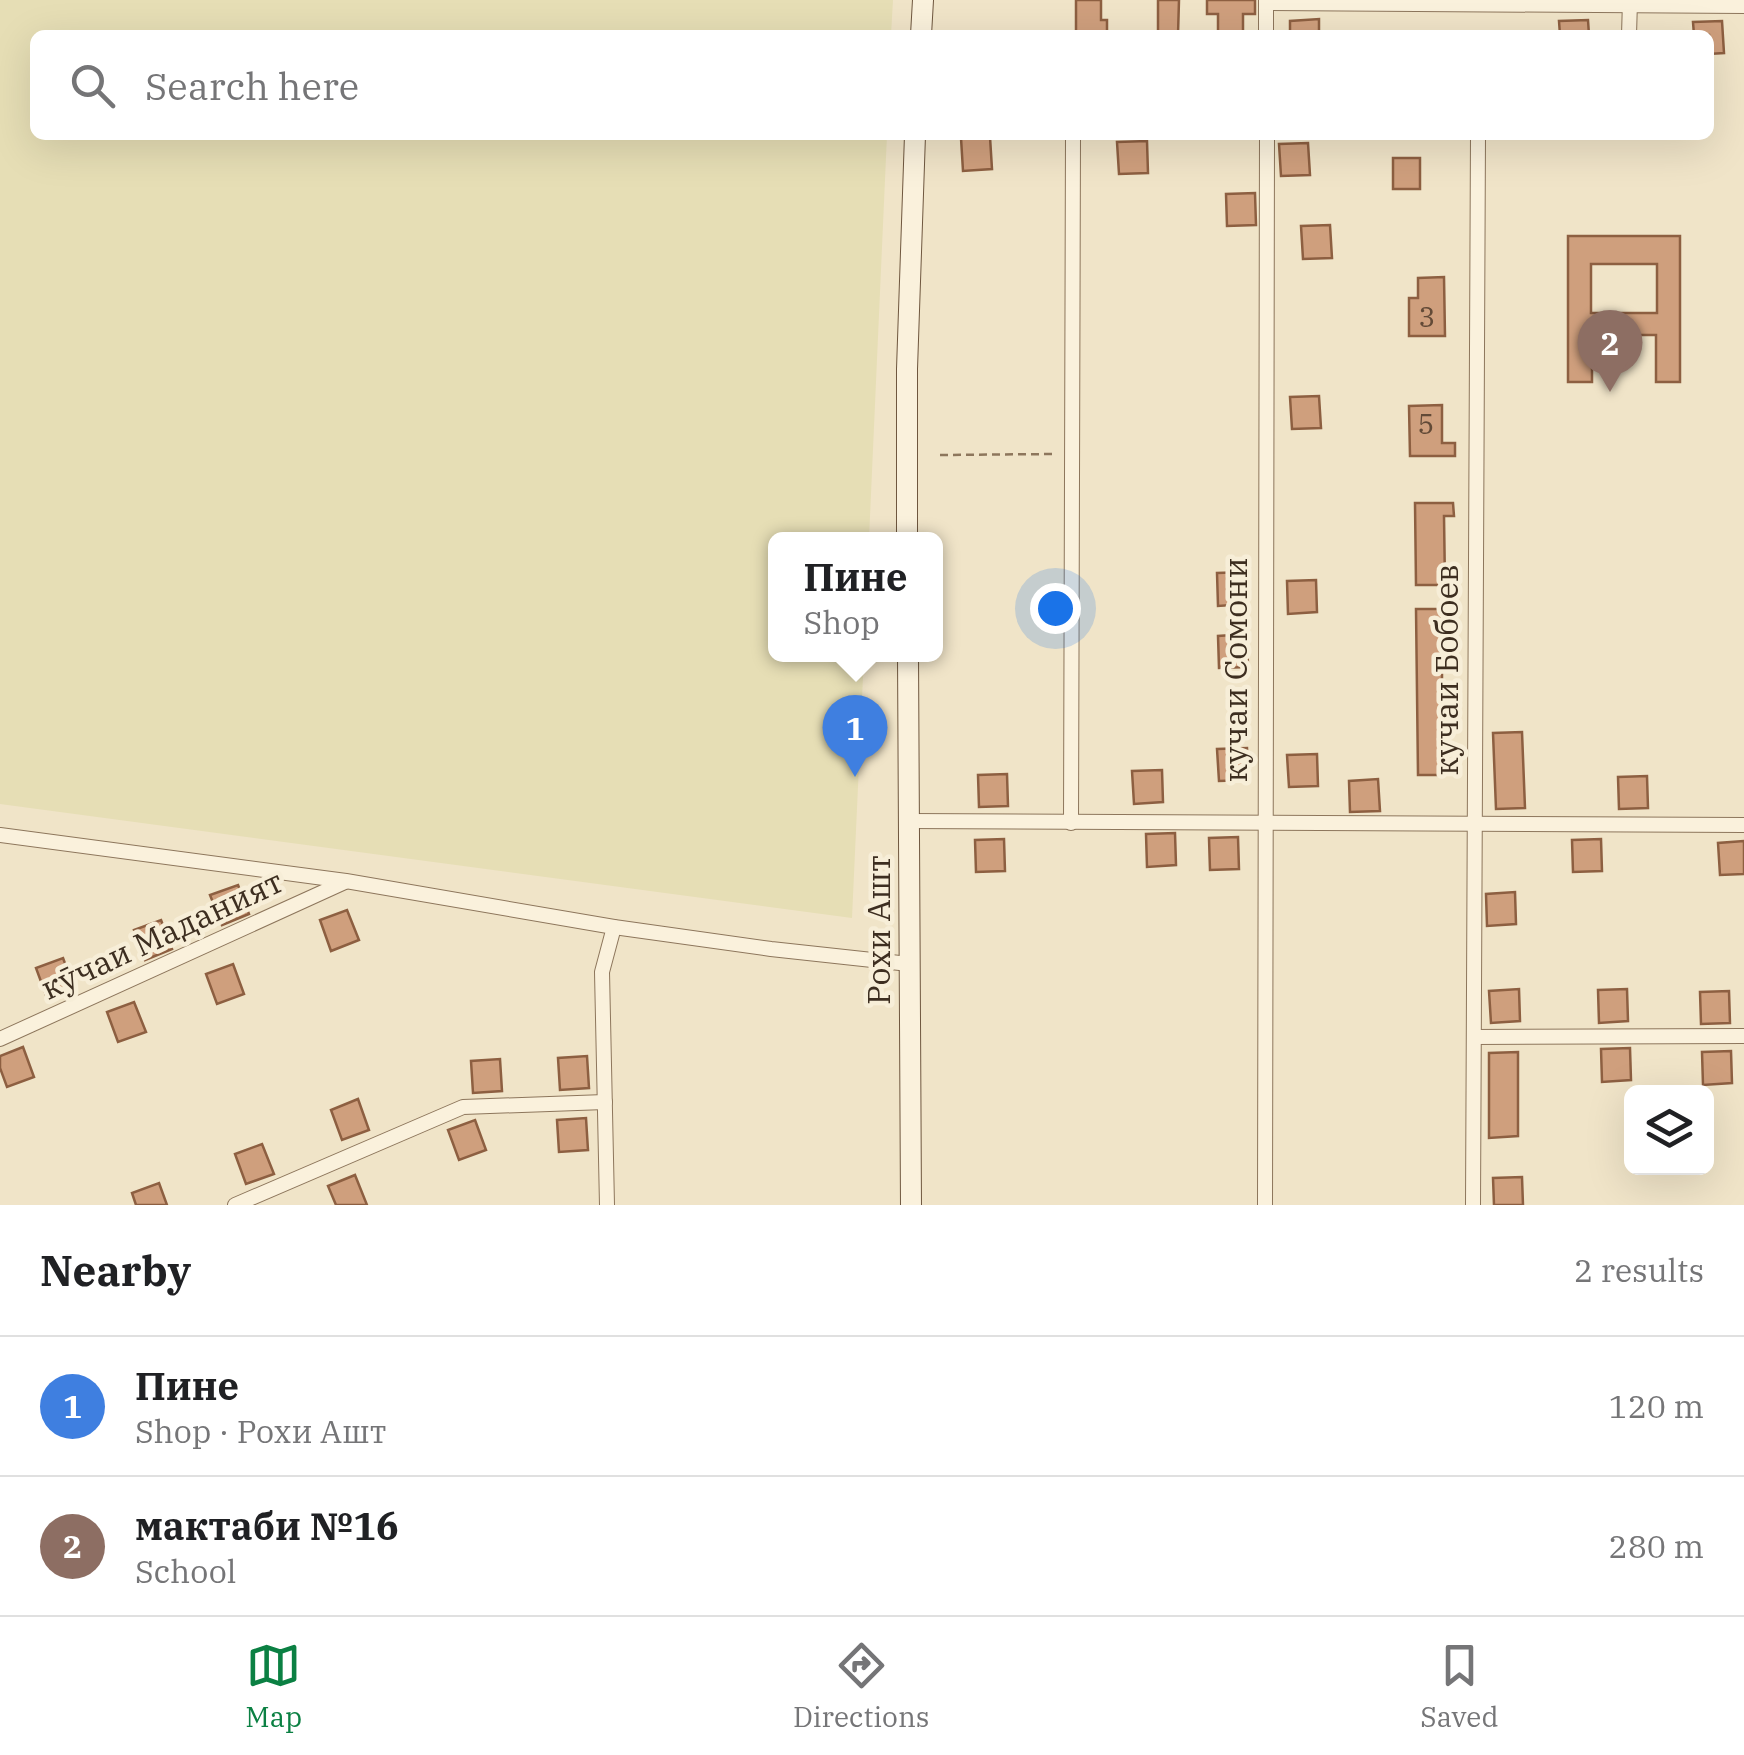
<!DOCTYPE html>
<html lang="en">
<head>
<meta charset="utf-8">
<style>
	:root { --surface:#fff; --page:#f2f2f2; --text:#202124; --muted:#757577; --line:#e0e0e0; --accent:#0b8043 }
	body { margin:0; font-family:"IBM Plex Serif",serif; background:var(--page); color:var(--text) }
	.controls { position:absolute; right:30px; bottom:30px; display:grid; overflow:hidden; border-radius:15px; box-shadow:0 10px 40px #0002 }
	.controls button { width:90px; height:90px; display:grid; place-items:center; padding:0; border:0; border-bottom:2px solid var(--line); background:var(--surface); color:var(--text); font:50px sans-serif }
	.you { position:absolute; left:1055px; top:608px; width:35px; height:35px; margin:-25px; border:8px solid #fff; border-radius:50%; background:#1a73e8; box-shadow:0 0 0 15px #1a73e833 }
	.badge { display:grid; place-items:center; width:65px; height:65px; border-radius:50%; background:var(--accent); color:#fff; font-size:32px; font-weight:700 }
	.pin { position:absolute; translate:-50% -82px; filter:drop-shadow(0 2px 5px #0008) }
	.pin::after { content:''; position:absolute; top:52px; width:35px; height:30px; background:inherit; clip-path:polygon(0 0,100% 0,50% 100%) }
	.popup { position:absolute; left:768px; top:532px; width:175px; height:130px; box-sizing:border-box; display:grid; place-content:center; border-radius:15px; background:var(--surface); filter:drop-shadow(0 2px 8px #0005); font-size:32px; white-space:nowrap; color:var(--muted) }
	.popup b { font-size:38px; color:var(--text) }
	.popup::after { content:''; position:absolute; left:50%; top:100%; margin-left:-20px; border:20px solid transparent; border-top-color:var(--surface) }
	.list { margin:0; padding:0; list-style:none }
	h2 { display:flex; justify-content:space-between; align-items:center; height:130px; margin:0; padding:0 40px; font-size:42px }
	h2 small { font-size:32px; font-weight:400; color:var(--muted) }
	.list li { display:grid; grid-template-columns:65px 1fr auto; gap:30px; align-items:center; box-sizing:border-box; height:140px; padding:0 40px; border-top:2px solid var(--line) }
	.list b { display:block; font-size:38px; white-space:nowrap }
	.list p { margin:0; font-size:32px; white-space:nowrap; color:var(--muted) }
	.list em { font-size:32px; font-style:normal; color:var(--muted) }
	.icon { flex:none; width:55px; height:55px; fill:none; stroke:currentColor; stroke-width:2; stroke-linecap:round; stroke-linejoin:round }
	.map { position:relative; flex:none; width:1744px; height:1205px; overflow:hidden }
	.search { position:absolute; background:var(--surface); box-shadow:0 10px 40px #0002; left:30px; right:30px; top:30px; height:110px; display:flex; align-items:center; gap:25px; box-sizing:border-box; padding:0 35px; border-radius:15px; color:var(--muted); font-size:38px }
	.sheet { height:410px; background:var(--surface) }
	nav { display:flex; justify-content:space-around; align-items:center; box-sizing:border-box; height:140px; border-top:2px solid var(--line); background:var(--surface); font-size:28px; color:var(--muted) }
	nav a { display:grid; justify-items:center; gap:5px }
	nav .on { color:var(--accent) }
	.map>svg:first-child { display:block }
</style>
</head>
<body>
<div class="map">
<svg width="1744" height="1205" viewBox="0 0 1744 1205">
	<rect width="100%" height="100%" fill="#f0e4c8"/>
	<path fill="#e6deb5" d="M0 0H893L891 35H35V135H887L869 539 775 540V654L864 655 852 918 0 804Z"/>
	<g fill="#cf9f7d" stroke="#8d5f41" stroke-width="2.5" fill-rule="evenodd">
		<path d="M1076 0H1101V20H1107V35L1076 32Z"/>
		<path d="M1158 0H1179L1178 35H1158Z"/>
		<path d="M1207 0H1255V14H1243V35H1218V14H1207Z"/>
		<path d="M1319 19V35H1290V21Z"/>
		<path d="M1588 20 1589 35H1560L1559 21Z"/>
		<path d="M1722 21 1724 53 1709 54V35H1694L1693 22Z"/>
		<path d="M990 137 992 169 963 171 961 138Z"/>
		<path d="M1147 141 1148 173 1119 174 1117 142Z"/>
		<path d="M1308 143 1310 175 1281 176 1279 144Z"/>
		<rect x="1393" y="158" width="27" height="31"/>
		<path d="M1255 193 1256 225 1227 226 1226 194Z"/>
		<path d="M1330 225 1332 258 1303 259 1301 226Z"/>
		<path d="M1568 236H1680V382H1656V335H1592V382H1568ZM1591 264H1657V313H1591Z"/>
		<path d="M1444 277 1445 336H1409V298H1418V278Z"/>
		<path d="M1319 396 1321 428 1292 429 1290 397Z"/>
		<path d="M1442 405V443H1455V456H1410L1409 406Z"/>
		<path d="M1415 503H1453L1454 516H1444L1445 585H1416Z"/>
		<path d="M1246 572 1247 604 1218 606 1217 573Z"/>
		<path d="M1316 580 1317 612 1288 614 1287 581Z"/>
		<path d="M1416 609H1442V775H1418Z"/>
		<path d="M1247 634 1248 667 1219 668 1218 636Z"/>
		<path d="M1522 732 1525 808 1496 809 1493 733Z"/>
		<path d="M1247 748 1248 780 1219 781 1217 749Z"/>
		<path d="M1317 754 1318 786 1289 787 1287 755Z"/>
		<path d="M1162 770 1163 802 1134 804 1132 771Z"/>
		<path d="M1007 774 1008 806 979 807 978 775Z"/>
		<path d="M1647 776 1648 808 1619 809 1618 777Z"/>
		<path d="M1378 779 1380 811 1350 812 1349 781Z"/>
		<path d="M1175 833 1176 865 1147 867 1146 834Z"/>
		<path d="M1238 837 1239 869 1210 870 1209 838Z"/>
		<path d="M1004 839 1005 871 976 872 975 840Z"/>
		<path d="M1601 839 1602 871 1573 872 1572 840Z"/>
		<path d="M1744 841V874L1720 875 1718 843Z"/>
		<path d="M238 885 249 914 222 925 210 895Z"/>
		<path d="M1515 892 1516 924 1487 926 1486 894Z"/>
		<path d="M347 910 359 940 331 951 320 920Z"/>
		<path d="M161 920 172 949 145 960 134 930Z"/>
		<path d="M63 958 74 988 47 998 36 968Z"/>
		<path d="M233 964 244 994 217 1004 206 974Z"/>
		<path d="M1519 989 1520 1021 1491 1023 1489 991Z"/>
		<path d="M1627 989 1628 1021 1599 1023 1598 990Z"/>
		<path d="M1729 991 1730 1023 1701 1024 1700 992Z"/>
		<path d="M134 1002 146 1032 118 1042 107 1012Z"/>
		<path d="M23 1047 34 1077 7 1087 0 1068V1056Z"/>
		<path d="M1630 1048 1631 1080 1602 1082 1601 1049Z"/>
		<path d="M1731 1051 1732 1083 1703 1085 1702 1052Z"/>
		<path d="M1518 1052V1136L1489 1138V1053Z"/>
		<path d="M587 1056 589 1088 560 1090 558 1058Z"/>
		<path d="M500 1059 502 1091 473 1093 471 1061Z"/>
		<path d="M358 1099 369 1130 342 1140 331 1110Z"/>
		<path d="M586 1118 588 1150 559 1152 557 1120Z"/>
		<path d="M475 1120 486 1150 459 1160 448 1130Z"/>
		<path d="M262 1144 274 1174 246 1184 235 1154Z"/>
		<path d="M355 1175 367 1205H336L328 1186Z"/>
		<path d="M1522 1177 1523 1205H1494L1493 1178Z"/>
		<path d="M159 1183 167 1205H136L132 1193Z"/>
	</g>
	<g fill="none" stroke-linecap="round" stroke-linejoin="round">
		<defs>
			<g id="minor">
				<path d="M1266 0V35"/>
				<path d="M1266 3 1744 6"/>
				<path d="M1629 35 1630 1"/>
				<path d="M909 821 1744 825"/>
				<path d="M1071 823 1073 135"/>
				<path d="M0 835 346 881 614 927 771 949 909 964"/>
				<path d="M1474 1037 1744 1036"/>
				<path d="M0 1039 345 882"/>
				<path d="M235 1205 463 1107 605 1102"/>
				<path d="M607 1205 602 972 614 927"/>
				<path d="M1265 1205 1267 135"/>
				<path d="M1473 1205 1478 135"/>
			</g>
			<g id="secondary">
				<path d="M921 35 923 0"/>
				<path d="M907 540V369L915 135"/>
				<path d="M908 654 911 1205"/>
			</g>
		</defs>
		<use href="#minor" stroke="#8d765c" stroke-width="16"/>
		<use href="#secondary" stroke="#6f573f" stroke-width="22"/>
		<path stroke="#8d765c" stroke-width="2.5" stroke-dasharray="8 5" stroke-linecap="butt" d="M940 455 1055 454"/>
		<use href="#minor" stroke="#faf1dc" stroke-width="14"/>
		<use href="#secondary" stroke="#faf1dc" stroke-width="20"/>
	</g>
	<g text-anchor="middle" stroke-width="9" stroke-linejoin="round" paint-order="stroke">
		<g font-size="28" fill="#624a37">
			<text x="1427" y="327">3</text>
			<text x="1426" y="434">5</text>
		</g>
		<g font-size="32" fill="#3d2e20" stroke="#f7eed8">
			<text transform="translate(1236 670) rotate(-90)" y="11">кучаи Сомони</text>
			<text transform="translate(1447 670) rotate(-90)" y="11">кучаи Бобоев</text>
			<text transform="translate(879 930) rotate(-90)" y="11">Рохи Ашт</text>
			<text transform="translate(162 935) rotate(-25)" y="11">кӯчаи Маданият</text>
		</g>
	</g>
</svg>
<div class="controls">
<button><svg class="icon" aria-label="layers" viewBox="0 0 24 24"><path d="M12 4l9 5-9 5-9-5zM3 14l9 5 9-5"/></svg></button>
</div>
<div class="you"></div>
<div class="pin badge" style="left:855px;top:777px;background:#3f7fe0">1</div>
<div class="popup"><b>Пине</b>Shop</div>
<div class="pin badge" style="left:1610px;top:392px;background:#8d6e63">2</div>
<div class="search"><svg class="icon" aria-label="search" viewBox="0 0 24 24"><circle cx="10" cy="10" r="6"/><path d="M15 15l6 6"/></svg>Search here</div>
</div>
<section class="sheet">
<h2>Nearby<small>2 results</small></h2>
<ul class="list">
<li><span class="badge" style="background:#3f7fe0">1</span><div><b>Пине</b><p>Shop · Рохи Ашт</p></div><em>120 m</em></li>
<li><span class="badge" style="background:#8d6e63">2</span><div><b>мактаби №16</b><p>School</p></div><em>280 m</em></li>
</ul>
</section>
<nav>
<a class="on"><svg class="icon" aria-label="map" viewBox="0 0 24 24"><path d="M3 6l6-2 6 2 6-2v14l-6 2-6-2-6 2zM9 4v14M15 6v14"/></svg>Map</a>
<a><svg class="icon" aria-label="directions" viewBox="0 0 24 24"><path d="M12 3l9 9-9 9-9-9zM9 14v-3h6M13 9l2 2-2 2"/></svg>Directions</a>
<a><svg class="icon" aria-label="saved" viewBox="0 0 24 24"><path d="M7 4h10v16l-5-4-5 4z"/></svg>Saved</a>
</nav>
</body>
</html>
